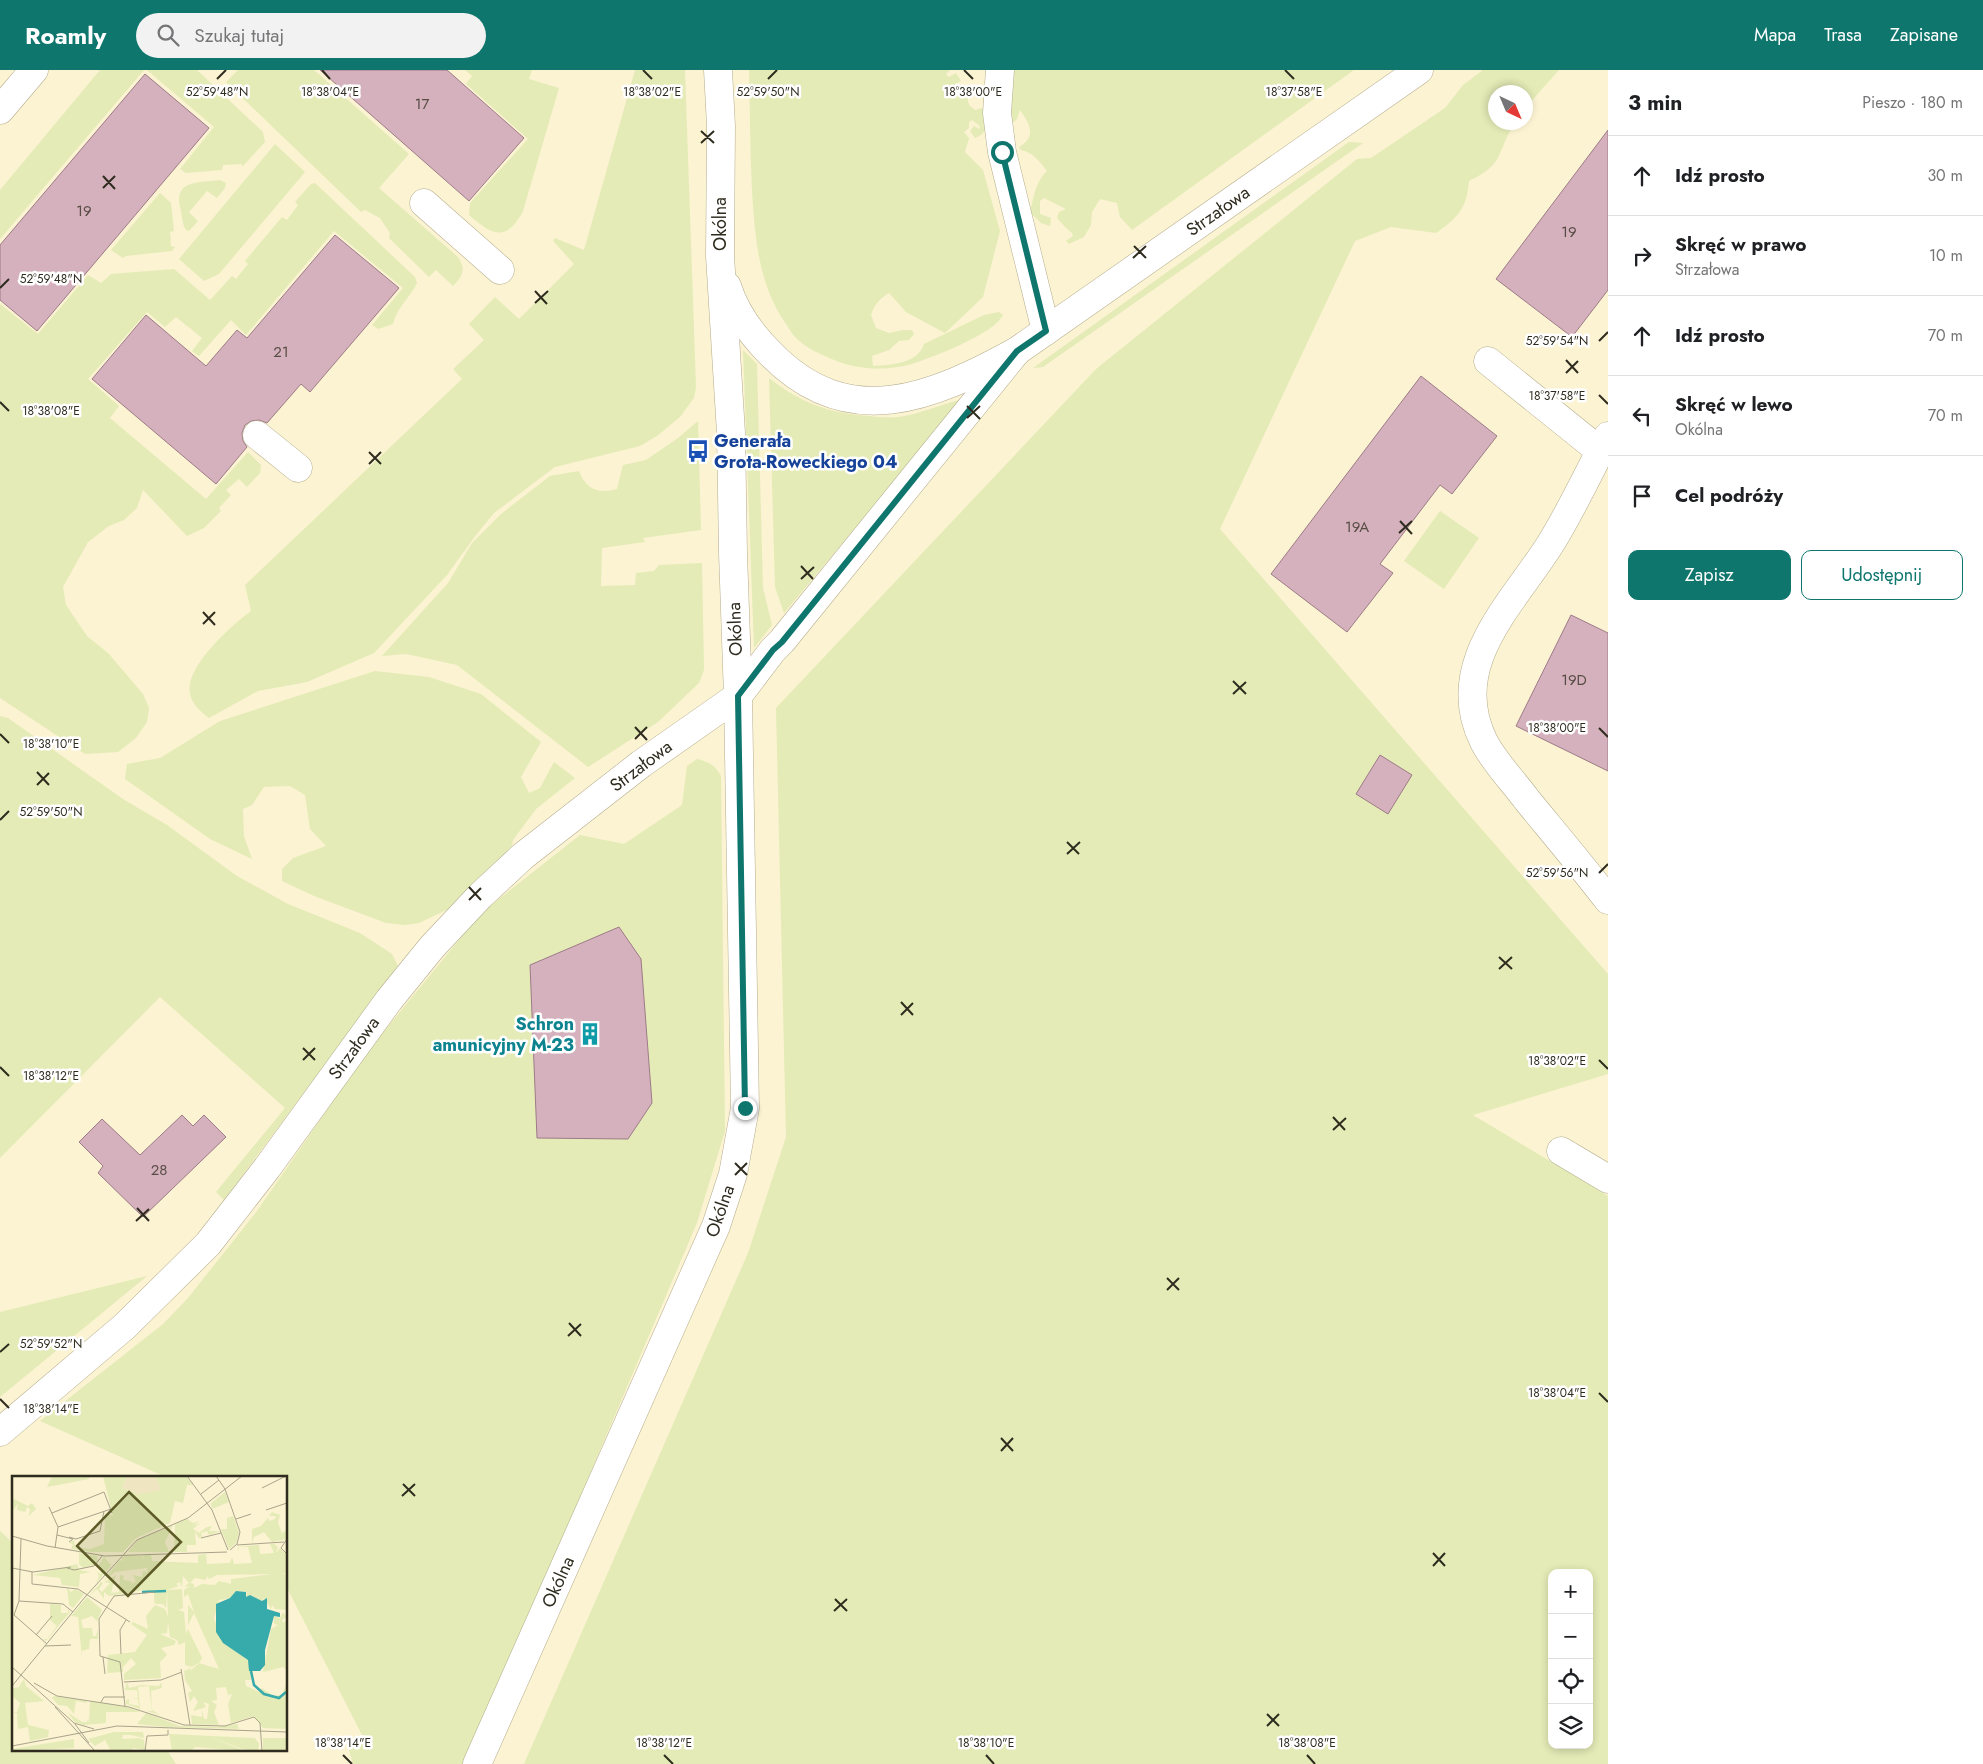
<!DOCTYPE html>
<html lang="pl">
<head>
<meta charset="utf-8">
<style>
	:root { --surface:#fff; --page:#f2f2f2; --text:#202124; --muted:#757577; --line:#e0e0e0; --accent:#0f766e }
	body { margin:0; font-family:Jost,sans-serif; background:var(--page); color:var(--text) }
	.controls { position:absolute; right:15px; bottom:15px; display:grid; overflow:hidden; border-radius:10px; box-shadow:0 2px 8px #0003 }
	.controls button { width:45px; height:45px; display:grid; place-items:center; padding:0; border:0; border-bottom:1px solid var(--line); background:var(--surface); color:var(--text); font:25px sans-serif }
	.compass { position:absolute; left:1488px; top:15px; width:45px; height:45px; border-radius:50%; background:var(--surface); box-shadow:0 2px 8px #0003; rotate:136deg }
	.stop { position:absolute; width:15px; height:15px; margin:-11px; border:4px solid #0f766e; border-radius:50%; background:#fff }
	.stop.end { background:#0f766e; border-color:#fff; box-shadow:0 1px 5px #0008 }
	.list { margin:0; padding:0; list-style:none }
	h2 { display:flex; justify-content:space-between; align-items:center; height:65px; margin:0; padding:0 20px; font-size:21px }
	h2 small { font-size:16px; font-weight:400; color:var(--muted) }
	.list li { display:grid; grid-template-columns:32px 1fr auto; gap:15px; align-items:center; box-sizing:border-box; height:80px; padding:0 20px; border-top:1px solid var(--line) }
	.list b { display:block; font-size:19px; white-space:nowrap }
	.list p { margin:0; font-size:16px; white-space:nowrap; color:var(--muted) }
	.list em { font-size:16px; font-style:normal; color:var(--muted) }
	.actions { display:flex; gap:10px; padding:15px 20px }
	.actions a { flex:1; padding:11px 0; border:1px solid var(--accent); border-radius:10px; text-align:center; font-size:18px; color:var(--accent) }
	.actions .main { background:var(--accent); color:#fff }
	.icon { flex:none; width:28px; height:28px; fill:none; stroke:currentColor; stroke-width:2; stroke-linecap:round; stroke-linejoin:round }
	.map { position:relative; flex:none; width:1608px; height:1694px; overflow:hidden }
	header { display:flex; align-items:center; gap:30px; box-sizing:border-box; height:70px; padding:0 25px; background:var(--accent); color:#fff }
	header strong { font-size:24px }
	nav { display:flex; gap:28px; margin-inline-start:auto; font-size:18px }
	.search { width:350px; height:45px; background:var(--page); display:flex; align-items:center; gap:12px; box-sizing:border-box; padding:0 18px; border-radius:28px; color:var(--muted); font-size:19px }
	main { display:flex }
	aside { flex:1; background:var(--surface) }
	.map>svg:first-child { display:block }
</style>
</head>
<body>
<header>
<strong>Roamly</strong>
<div class="search"><svg class="icon" aria-label="search" viewBox="0 0 24 24"><circle cx="10" cy="10" r="6"/><path d="M15 15l6 6"/></svg>Szukaj tutaj</div>
<nav><a>Mapa</a><a>Trasa</a><a>Zapisane</a></nav>
</header>
<main>
<div class="map">
<svg width="1608" height="1694" viewBox="0 0 1608 1694">
	<rect width="100%" height="100%" fill="#fbf3d2"/>
	<g fill="#e4ebb6" fill-rule="evenodd">
		<path d="M100 0H144L0 169V120Z"/>
		<path d="M147 0H197L263 62 265 72 242 97V94L223 95 222 100 186 103 180 99 214 57Z"/>
		<path d="M238 0H314L409 84 379 118 458 187C466 199 463 206 453 216L436 200 429 207 389 168 390 163 380 148 365 140 361 142 226 12Z"/>
		<path d="M465 0H532L529 9 559 18 523 141C506 173 492 165 469 145L470 133 528 69 466 14 472 6Z"/>
		<path d="M635 0H685L696 317 694 328 680 347 657 366 640 376 555 397 494 443 476 465 447 505 374 583 307 612 258 621 209 648C201 642 192 634 190 624 184 597 232 555 251 541L245 515 462 309 453 299 484 270 469 254 495 227 519 249 574 194 553 171 555 168 584 180Z"/>
		<path d="M749 0H950L946 4 949 7 956 3 961 11 955 14 957 18 962 17 966 21 969 35 975 40 983 38 989 45C988 56 986 64 975 68L970 61 974 56 979 59 980 56 972 50 969 52V58L964 62 969 68 965 82 983 100 1000 161 983 227 945 263 906 242 889 223C880 228 874 235 871 245L876 258 889 263 903 260H912L914 264 909 270 899 271 889 280 872 286 873 296C890 295 918 294 924 274L984 245 999 242 1003 245C994 264 933 287 912 294 887 301 858 300 834 290 820 284 806 278 795 267 791 263 788 256 784 251 758 212 755 167 752 121 750 81 750 40 749 0Z"/>
		<path d="M1008 0H1354L1132 160 1120 147 1117 133 1100 129 1092 142 1091 155 1084 167 1069 174 1066 171 1073 166 1072 163 1066 158 1057 148 1059 142 1066 139 1044 128 1040 131V144L1051 148 1050 156 1041 153 1030 142C1033 129 1036 110 1047 101 1039 91 1034 83 1021 80L1019 77C1038 66 1029 53 1020 40L1017 49 1014 52 1007 48Z"/>
		<path d="M1483 0H1559L1526 37V22H1496V52L1515 53C1496 81 1506 94 1469 111 1467 138 1458 148 1436 163L1391 157 1355 171 1220 459 1608 904V1004L1473 1045 1608 1126V1694H524L748 1183 786 1067 776 638 1096 299 1357 89 1371 88 1445 38 1463 15ZM1552 1503H1589V1675H1552Z"/>
		<path d="M1349 72 1363 73 1043 297 1033 298Z"/>
		<path d="M275 74 305 102 219 204 204 211 179 189Z"/>
		<path d="M220 110 226 113 225 118 217 128 207 121 189 142 198 151 189 161 186 160C182 154 182 145 180 137 174 109 200 113 220 110Z"/>
		<path d="M315 113 415 207 417 213C410 228 397 237 393 254L378 259 372 255 403 218 334 161 246 265 231 250 199 286 192 281 202 268 176 247 165 257 147 242 88 309 119 336 110 348 206 429 248 382 261 395 260 403 247 417 239 409 226 420 231 425 219 438 221 441 204 458 187 466 143 420 137 438 124 450 109 456 88 472 63 517 66 535 87 566 109 584 143 624 149 638 147 652 136 668 118 682 85 684 0 628V234L38 264 88 205 101 213 111 204 174 199 210 230 232 206 236 209 248 194 245 191 282 147 287 150 298 135 295 132 311 114Z"/>
		<path d="M160 123 171 133 174 161 170 162 171 176 175 177 172 181 126 186 123 188 111 180Z"/>
		<path d="M743 280 757 294 763 518 772 555 754 578Z"/>
		<path d="M769 308C801 333 828 343 868 346 878 347 889 348 899 347 919 344 943 334 963 329L784 543 775 517Z"/>
		<path d="M698 351 701 460 643 468 645 472 602 478 601 516 635 515 636 503 654 501 659 495 702 493 704 600 699 613 658 652 588 697 457 595 406 584 382 586 448 513 472 473 501 444 550 406 579 401C586 420 599 424 617 419L623 395 646 390 678 368Z"/>
		<path d="M1440 441 1479 468 1444 519 1404 491Z"/>
		<path d="M375 601 429 607 481 624 541 672 521 707 529 723 540 718 554 692 575 708 536 739 513 770 512 776 457 835 419 853 405 855 386 853 314 826 282 811V799L293 788 326 776 310 759 305 725 290 716 264 717 252 735 243 739 244 766 252 789 210 769 125 709 127 694 160 688 220 651Z"/>
		<path d="M0 646 8 648 123 729 167 755 237 806 288 834 360 863 392 884 398 896 224 1130 216 1122 285 1038 160 927 0 1088Z"/>
		<path d="M697 689C709 692 715 695 721 706L725 1061 697 1153 466 1694H353L349 1680 364 1669 286 1516V1408H168L40 1351 163 1254 188 1228 257 1141 367 982 481 843 580 765 624 774 682 735 687 696Z"/>
		<path d="M147 1206 0 1327V1242Z"/>
		<path d="M0 1461 14 1474V1680H167L176 1694H0Z"/>
	</g>
	<g fill="#d5b1bd" stroke="#9d7b87">
		<path d="M320 0H447L524 68 469 131Z"/>
		<path d="M145 4 209 58 37 261 0 230V175Z"/>
		<path d="M1608 60V220L1572 267 1496 209Z"/>
		<path d="M335 165 399 218 310 322 301 314 267 353 259 350 251 351 245 355 242 363 243 371 247 377 216 414 92 309 146 245 206 296 237 260 247 268Z"/>
		<path d="M1421 306 1497 366 1452 424 1440 415 1380 494 1393 503 1347 562 1271 504Z"/>
		<path d="M1571 545 1608 563V701L1516 656Z"/>
		<path d="M1380 685 1412 705 1388 744 1356 724Z"/>
		<path d="M619 857 641 889 652 1033 628 1069 537 1068 530 895Z"/>
		<path d="M182 1045 193 1056 204 1045 226 1067 143 1147 98 1103 103 1096 79 1072 102 1049 140 1085Z"/>
	</g>
	<g fill="none" stroke-linecap="round" stroke-linejoin="round">
		<defs>
			<g id="street">
				<path d="M1000 0 997 43 1002 82 1046 261"/>
				<path d="M0 40 34 0"/>
				<path d="M424 133 500 200"/>
				<path d="M727 216C735 242 752 265 770 283 848 364 933 327 1017 281L1419 0"/>
				<path d="M1488 291 1600 381"/>
				<path d="M257 365 298 398"/>
				<path d="M1608 366C1589 402 1572 439 1551 473 1513 534 1445 594 1484 672 1495 693 1513 711 1527 730 1554 763 1582 796 1608 830"/>
				<path d="M1561 1081 1608 1109"/>
				<path d="M0 1362 125 1256 208 1174 267 1098 389 930 432 877 480 826 523 786 641 694 738 626 773 580 782 571 1017 281"/>
				<path d="M477 1694 716 1156 733 1104 745 1038 738 626 733 483 731 363 720 186 721 56 718 0"/>
			</g>
		</defs>
		<use href="#street" stroke="#b4ac8d" stroke-width="29"/>
		<use href="#street" stroke="#fff" stroke-width="28"/>
	</g>
	<g fill="none" stroke-linecap="round" stroke-linejoin="round">
		<path stroke="#0f766e" stroke-width="6" d="M745 1038 738 626 773 580 782 572 1017 281 1046 261 1002 82"/>
	</g>
	<path fill="none" stroke="#2f2c1f" stroke-width="2" d="M322 0 330 9M643 0 652 9M964 0 973 9M1285 0 1294 9M217 9 226 0M768 9 777 0M701 61 714 73M701 73 714 61M103 106 115 119M103 118 115 106M1134 176 1146 188M1133 188 1146 176M0 218 9 209M535 221 547 234M535 233 548 221M1599 271 1608 262M1566 290 1578 303M1566 303 1578 291M1599 325 1608 334M0 332 9 341M967 336 980 349M967 348 980 336M369 382 381 394M369 394 381 382M1400 451 1412 464M1399 463 1412 451M801 496 813 509M801 509 814 497M203 542 215 555M203 554 215 542M1233 611 1246 624M1233 624 1246 612M635 657 647 670M1599 658 1608 667M0 664 9 673M635 669 647 657M37 702 49 715M37 715 49 703M0 750 9 741M1067 772 1079 784M1067 784 1080 772M1599 803 1608 794M469 817 481 830M469 830 481 818M1499 887 1512 899M1499 899 1512 887M901 932 913 945M901 945 913 933M303 978 315 990M303 990 315 978M1599 990 1608 999M0 997 9 1006M1333 1047 1345 1060M1333 1060 1346 1048M735 1093 747 1105M735 1105 747 1093M137 1138 149 1151M136 1151 149 1139M1167 1208 1179 1220M1167 1220 1179 1208M569 1253 581 1266M568 1266 581 1254M0 1282 9 1274M1599 1323 1608 1332M0 1329 9 1338M1001 1368 1013 1381M1001 1381 1013 1368M403 1414 415 1426M402 1426 415 1414M1433 1483 1445 1496M1433 1496 1445 1483M835 1529 847 1541M834 1541 847 1529M1267 1644 1279 1656M1267 1656 1279 1644M343 1685 352 1694M664 1685 673 1694M986 1685 994 1694M1307 1685 1315 1694"/>
	<defs>
		<symbol id="bus-bare" viewBox="-9 -9 18 18"><path d="M-5-6H5V4H4V6H2V4H-2V6H-4V4H-5ZM-3.5-4V0h7V-4ZM-3.5 1.2v1.5H-2V1.2ZM2 1.2v1.5H3.5V1.2Z" fill="#1a4fb4" stroke="#fff" stroke-width="2.5" paint-order="stroke"/></symbol>
		<symbol id="building-bare" viewBox="-9 -9 18 18"><path d="M-4-6H4V6H1V3H-1V6H-4ZM-2.5-4.3h1.7v1.8h-1.7ZM.8-4.3h1.7v1.8H.8ZM-2.5-1h1.7V.8h-1.7ZM.8-1h1.7V.8H.8Z" fill="#0f9aa8" stroke="#fff" stroke-width="2.5" paint-order="stroke"/></symbol>
	</defs>
	<g fill-rule="evenodd">
		<use href="#bus-bare" x="682" y="365" width="32" height="32"/>
		<use href="#building-bare" x="574" y="948" width="32" height="32"/>
	</g>
	<g text-anchor="middle" stroke-width="5" stroke-linejoin="round" paint-order="stroke">
		<g font-size="15" fill="#584d46">
			<text x="422" y="39">17</text>
			<text x="84" y="146">19</text>
			<text x="1569" y="167">19</text>
			<text x="281" y="287">21</text>
			<text x="1357" y="462">19A</text>
			<text x="1574" y="615">19D</text>
			<text x="159" y="1105">28</text>
		</g>
		<g font-size="18" fill="#2f2c1f" stroke="#fff">
			<text transform="translate(1218 141) rotate(-35)" y="6">Strzałowa</text>
			<text transform="translate(720 154) rotate(-90)" y="6">Okólna</text>
			<text transform="translate(735 559) rotate(-92)" y="6">Okólna</text>
			<text transform="translate(641 696) rotate(-37)" y="6">Strzałowa</text>
			<text transform="translate(354 978) rotate(-54)" y="6">Strzałowa</text>
			<text transform="translate(720 1141) rotate(-71)" y="6">Okólna</text>
			<text transform="translate(558 1512) rotate(-66)" y="6">Okólna</text>
		</g>
		<g font-size="18" font-weight="bold" fill="#164399" stroke="#fff" text-anchor="start">
			<text x="714" y="377">Generała<tspan x="714" dy="21">Grota-Roweckiego 04</tspan></text>
		</g>
		<g font-size="18" font-weight="bold" fill="#0d838f" stroke="#fff" text-anchor="end">
			<text x="574" y="960">Schron<tspan x="574" dy="21">amunicyjny M-23</tspan></text>
		</g>
	</g>
	<g transform="translate(12 1406)">
		<rect width="275" height="275" fill="#fbf3d2"/>
		<path d="M40 0H77V3L35 11ZM91 0H115L110 12 123 16 149 14 143 0H174L181 9H175L171 27 163 25 158 47 124 62 111 76H80L59 73 61 68 57 67 62 64 63 71 78 73 92 68 93 37 101 40ZM213 16 217 26 200 33 199 27ZM0 22 16 30 20 27 24 33 17 40 18 33 15 31 13 36 5 34 6 27 1 35ZM260 36 268 39 266 47 270 57 275 54V63L260 66 252 56 242 61 240 67V53L249 50 256 42 257 45 263 43 264 40H257ZM221 40 227 57 224 67 217 73 209 53H215V42ZM175 43 181 47 188 45 180 50 188 47 181 53 187 57 195 51 200 50 197 55H208L197 59 195 55 189 57 190 61 187 62 183 56 184 69H175V76H162L163 48ZM161 49 153 66 157 76H116L126 64ZM258 68H262L266 71 264 77 268 72 275 79V97H269L275 98V134L263 133 260 129 259 133 252 122 250 125 238 119 234 122 235 116 228 115 218 122 207 124 202 142 209 164 236 184 239 200V204H233L234 210 247 216 250 212 261 220 270 219 275 206V253L251 252 242 240 219 247 216 228 220 218 216 219 214 211 204 212 205 224 199 225 205 229 202 236 207 249 180 248 179 239 190 241V235L192 243H195L197 228 191 226 194 231 181 235 186 226 182 220 178 226 176 217 180 215 173 204 172 195 179 192 178 195 187 187 207 193 182 137 176 149V129L182 136 176 118 172 121V114L178 110 172 111 177 107 171 100 170 111 168 106 164 108 167 110 155 114 170 113 171 132 166 134 172 136 174 158 176 153 190 182 188 186 180 191 173 189V166L167 169 165 164 158 161 156 146 155 157 148 158 164 165 162 169 149 172 155 179 148 186 149 202 112 204V198L124 188 119 182 111 191V196L95 197 96 179 123 176 135 159 119 148 121 146 136 153 134 140 143 129 153 133 156 141 155 115 154 132 151 128H143L144 124 142 128V117L131 114 97 120 92 116V123L85 113 78 119 89 106 91 107 87 113 90 116 98 107 92 106 104 99 99 117 107 116 108 99 112 100 111 104 119 105 120 108 124 105 121 99 130 101 131 95 135 96V92L103 96 91 105 108 84 113 85 109 83 113 79 130 80 132 84 131 79 139 78 140 85 186 87V79L194 78 195 88 218 87 220 81 222 88 240 87 236 71H227V76L226 71 247 69 248 78 262 77ZM260 98 219 103V108L207 105 203 109 190 108 182 112V108L178 107 183 102 194 104 195 100 197 103 205 99ZM67 77 85 80 86 88 71 92 67 88ZM92 81 99 89 98 91 84 107 87 100 85 96 90 99 86 90ZM65 88 67 94 79 96 68 98 67 111 50 109 48 102 21 99ZM55 111 59 116 63 113 72 118 61 132 57 129ZM75 121 90 134 85 145 80 140 69 144 71 152H80L81 160H84L86 153V163H78L77 173 70 175V181L66 141 59 140ZM38 128 49 129V137H56V133L58 136 34 165 31 163H35L45 150 38 144ZM271 136 275 141 270 144 271 147 275 144V194L271 191 251 196 259 153 266 149 262 148V140L268 142ZM12 203 14 210 32 225 13 227 16 249 37 254 36 261 18 265 16 251 6 253 5 237 0 236H5L8 227 0 220V213L7 211ZM115 206 117 212 130 209 147 210 149 206 150 212 139 215 140 234 148 239 135 235H140L137 210 126 211 128 233 114 228V224L117 223V228L127 230 126 223 121 222H126L125 214H113ZM42 220 74 225 75 227 64 225 62 238 55 230 46 229 40 222ZM78 225 119 232 128 236H94V247L72 249 63 246 55 236 70 246H75L76 242 77 247ZM134 237 168 250 205 251 225 248 227 253 155 251 125 248ZM102 256H131L132 262 119 259H111L110 263 127 262 132 264 133 273 132 274 121 272 120 275H99L93 264 83 270 76 263ZM157 258 243 262 247 268 246 275H236L196 260 233 275 183 271 179 275H160ZM251 262H275V275H251ZM62 263V272L0 275V273Z" fill="#e4ebb6" fill-rule="evenodd"/>
		<path d="M115 0H143L149 14 124 19 123 16 110 12Z" fill="#efe5c1"/>
		<path d="M224 115 234 116V121L238 119 250 125 255 122V133L268 137V141L262 140 253 174V189L248 195H237L236 184 211 167 204 156V128L218 122Z" fill="#37aaac"/>
		<path fill="none" stroke="#37aaac" stroke-width="2.5" d="M130 116 154 115M239 195 242 209 252 218 267 222 274 216"/>
		<path fill="none" stroke="#a9a38a" stroke-width="1" d="M175 0 200 34 216 74M204 0 213 13 228 56 225 68 218 74M250 12 274 0M189 18 207 4M37 31 46 51 43 72M254 34 275 27M40 37 92 16 100 37M224 43 239 38M46 51 99 33M45 59 61 63 57 66M0 60 35 70 93 80 215 76M57 61 64 63 88 55 92 35M189 62 209 57M9 63 7 125 2 139 35 168M275 63 269 72 275 78M225 69 272 66M0 92 21 96 59 91M55 92 62 94 82 90 91 79M20 96V108L66 113 118 146M7 125 51 128 61 136M24 159 40 140M33 170 59 169M109 178 108 154 114 144M91 181 93 198M0 191 62 247 82 253M169 193 178 249M112 206 149 204 170 196M22 207 45 220 117 231 172 249 213 250 242 241 248 247 250 275M0 210 73 121 125 64 176 42 230 0M89 226 92 221H113M113 230 108 186 88 180 87 143 102 120 143 116M43 231 83 275M63 248 77 267M0 270 105 250 275 256M133 275 135 260 156 259V254"/>
		<path fill="#5c5b27" fill-opacity="0.15" stroke="#5c5b27" stroke-width="2.5" d="M117 16 169 66 116 120 65 70Z"/>
		<rect width="275" height="275" fill="none" stroke="#2f2c1f" stroke-width="2.5"/>
	</g>
	<g font-size="12" text-anchor="middle" fill="#2f2c1f" stroke="#fff" stroke-width="5" stroke-linejoin="round" paint-order="stroke">
		<text x="217" y="26">52°59'48"N</text>
		<text x="768" y="26">52°59'50"N</text>
		<text x="330" y="26">18°38'04"E</text>
		<text x="652" y="26">18°38'02"E</text>
		<text x="973" y="26">18°38'00"E</text>
		<text x="1294" y="26">18°37'58"E</text>
		<text x="51" y="213">52°59'48"N</text>
		<text x="1557" y="275">52°59'54"N</text>
		<text x="1557" y="330">18°37'58"E</text>
		<text x="51" y="345">18°38'08"E</text>
		<text x="1557" y="662">18°38'00"E</text>
		<text x="51" y="678">18°38'10"E</text>
		<text x="51" y="746">52°59'50"N</text>
		<text x="1557" y="807">52°59'56"N</text>
		<text x="1557" y="995">18°38'02"E</text>
		<text x="51" y="1010">18°38'12"E</text>
		<text x="51" y="1278">52°59'52"N</text>
		<text x="1557" y="1327">18°38'04"E</text>
		<text x="51" y="1343">18°38'14"E</text>
		<text x="343" y="1677">18°38'14"E</text>
		<text x="664" y="1677">18°38'12"E</text>
		<text x="986" y="1677">18°38'10"E</text>
		<text x="1307" y="1677">18°38'08"E</text>
	</g>
</svg>
<div class="controls">
<button>+</button>
<button>−</button>
<button><svg class="icon" aria-label="locate" viewBox="0 0 24 24"><circle cx="12" cy="12" r="6"/><path d="M12 2v4M12 18v4M2 12h4M18 12h4"/></svg></button>
<button><svg class="icon" aria-label="layers" viewBox="0 0 24 24"><path d="M12 4l9 5-9 5-9-5zM3 14l9 5 9-5"/></svg></button>
</div>
<svg class="compass" viewBox="-18 -18 36 36"><path d="M0-13l5 13h-10z" fill="#e53935"/><path d="M0 13l5-13h-10z" fill="#757577"/></svg>
<div class="stop" style="left:1002px;top:82px"></div>
<div class="stop end" style="left:745px;top:1038px"></div>
</div>
<aside>
<h2>3 min<small>Pieszo · 180 m</small></h2>
<ul class="list">
<li><svg class="icon" aria-label="ahead" viewBox="0 0 24 24"><path d="M12 20V5M6 11l6-6 6 6"/></svg><div><b>Idź prosto</b></div><em>30 m</em></li>
<li><svg class="icon" aria-label="right" viewBox="0 0 24 24"><path d="M7 20v-9h11M14 6l5 5-5 5"/></svg><div><b>Skręć w prawo</b><p>Strzałowa</p></div><em>10 m</em></li>
<li><svg class="icon" aria-label="ahead" viewBox="0 0 24 24"><path d="M12 20V5M6 11l6-6 6 6"/></svg><div><b>Idź prosto</b></div><em>70 m</em></li>
<li><svg class="icon" aria-label="left" viewBox="0 0 24 24"><path d="M17 20v-9H6M10 6l-5 5 5 5"/></svg><div><b>Skręć w lewo</b><p>Okólna</p></div><em>70 m</em></li>
<li><svg class="icon" aria-label="arrive" viewBox="0 0 24 24"><path d="M6 21V4h12l-3 4 3 4H6"/></svg><div><b>Cel podróży</b></div></li>
</ul>
<div class="actions"><a class="main">Zapisz</a><a>Udostępnij</a></div>
</aside>
</main>
</body>
</html>
